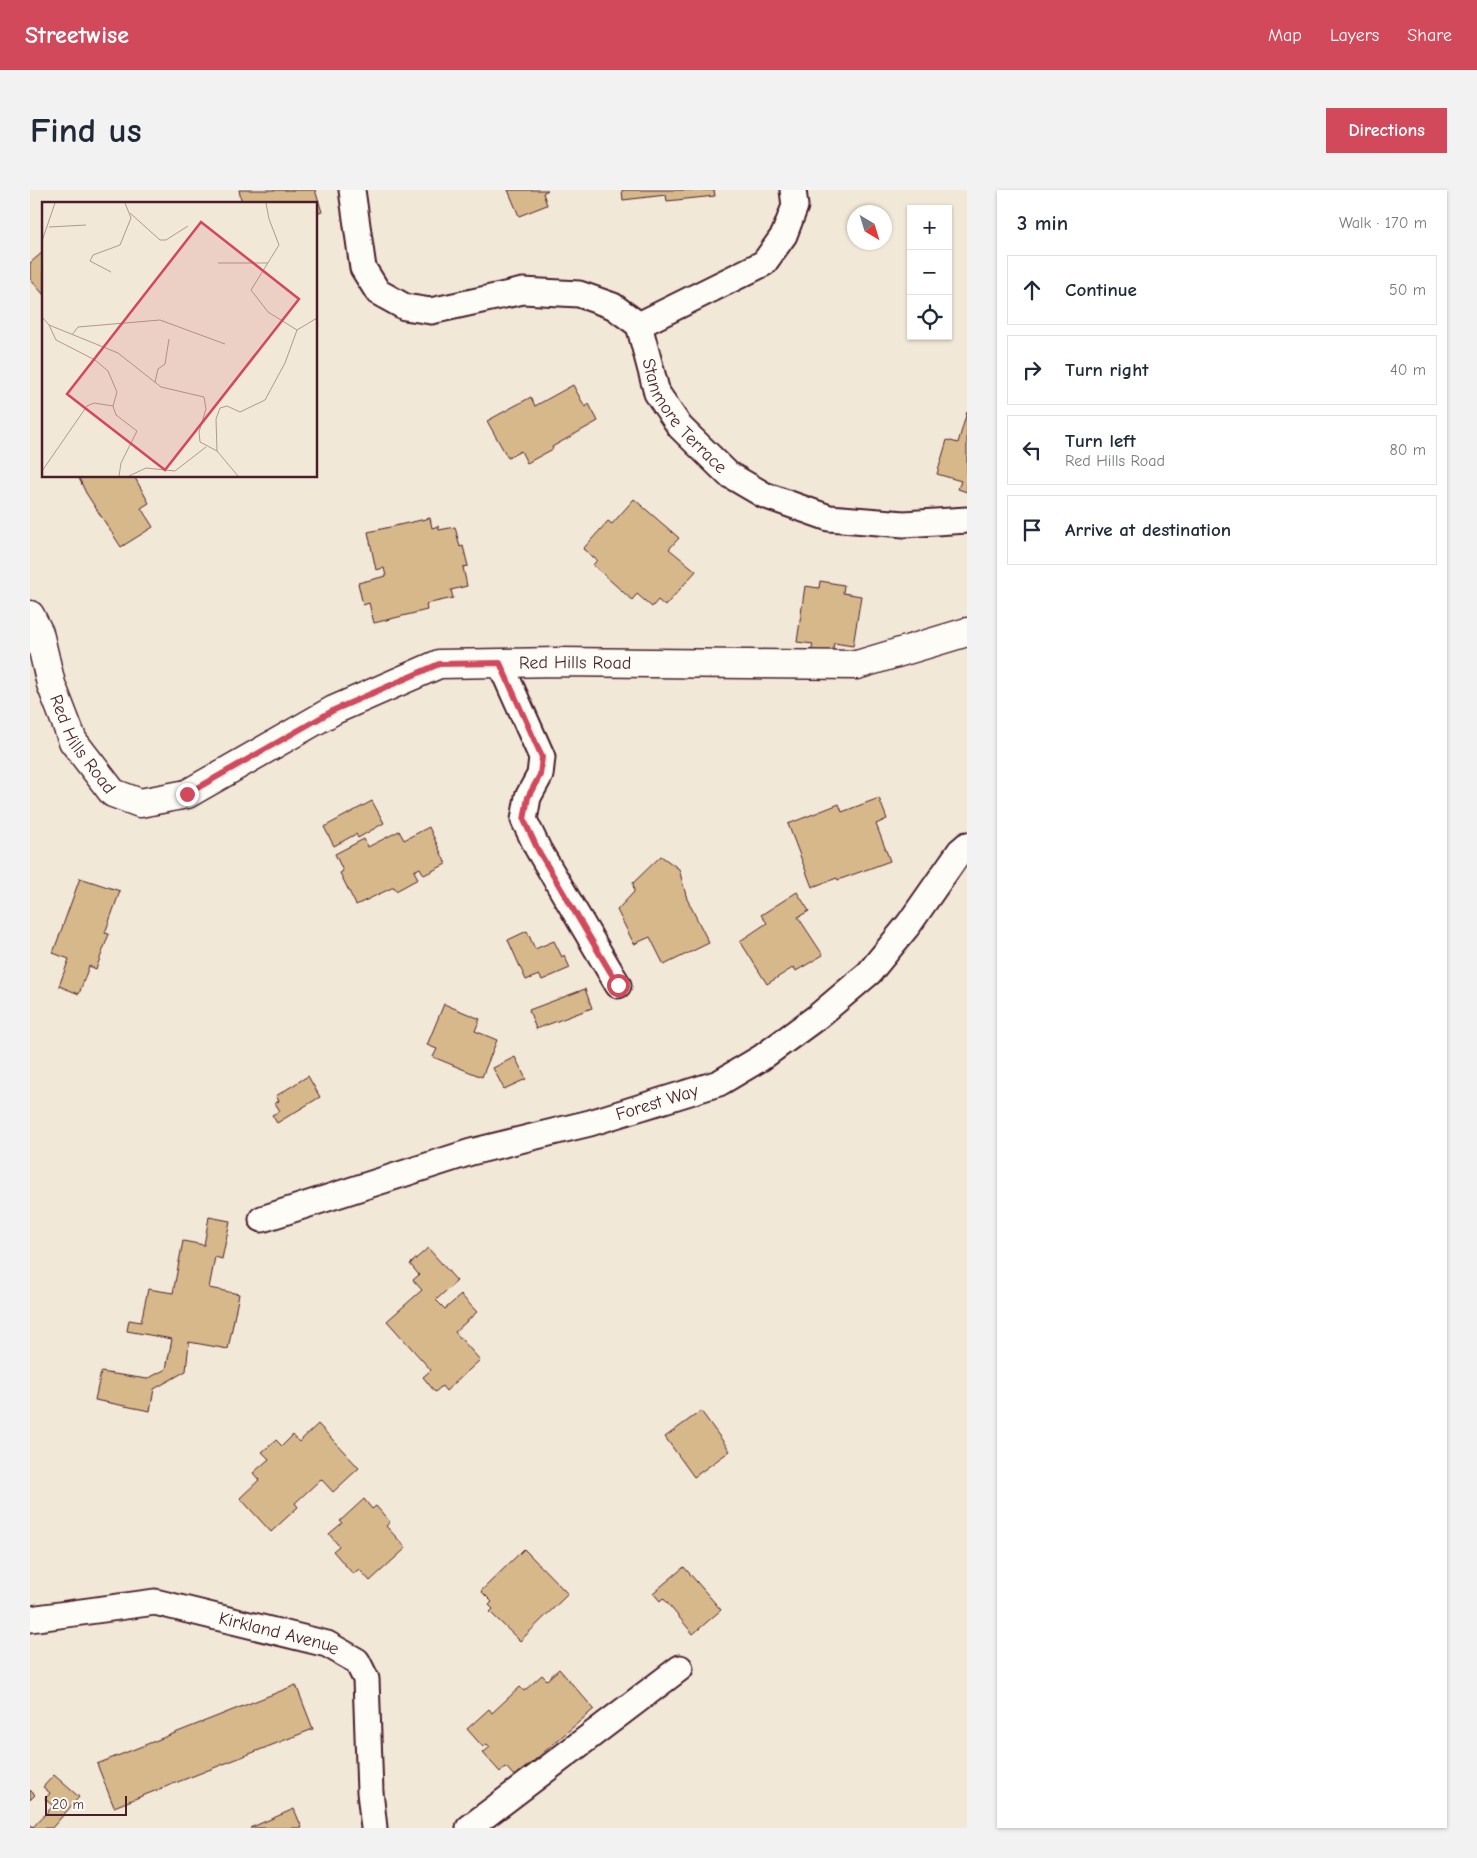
<!DOCTYPE html>
<html lang="en">
<head>
<meta charset="utf-8">
<style>
	:root { --surface:#fff; --page:#f2f2f3; --text:#1f2937; --muted:#747a83; --line:#e0e1e3; --accent:#d1495b }
	body { margin:0; font-family:"Comic Neue",sans-serif; background:var(--page); color:var(--text) }
	.controls { position:absolute; right:15px; top:15px; display:grid; overflow:hidden; border-radius:0px; box-shadow:0 1px 4px #0004 }
	.controls button { width:45px; height:45px; display:grid; place-items:center; padding:0; border:0; border-bottom:1px solid var(--line); background:var(--surface); color:var(--text); font:25px sans-serif }
	.compass { position:absolute; left:817px; top:15px; width:45px; height:45px; border-radius:50%; background:var(--surface); box-shadow:0 1px 4px #0004; rotate:142deg }
	.scale { position:absolute; left:15px; bottom:12px; width:82px; box-sizing:border-box; padding-left:5px; border:2px solid #4a1f2b; border-top:0; font-size:14px; line-height:18px; white-space:nowrap; color:#4a1f2b; -webkit-text-stroke:4px #fdfcf7; paint-order:stroke }
	.stop { position:absolute; width:15px; height:15px; margin:-11px; border:4px solid #d1495b; border-radius:50%; background:#fff }
	.stop.end { background:#d1495b; border-color:#fff; box-shadow:0 1px 5px #0008 }
	.list { margin:0; padding:0; list-style:none }
	h2 { display:flex; justify-content:space-between; align-items:center; height:65px; margin:0; padding:0 20px; font-size:21px }
	h2 small { font-size:16px; font-weight:400; color:var(--muted) }
	.list li { display:grid; grid-template-columns:32px 1fr auto; gap:15px; align-items:center; box-sizing:border-box; height:70px; margin:0 10px 10px; padding:0 10px; border:1px solid var(--line); border-radius:0px }
	.list b { display:block; font-size:19px; white-space:nowrap }
	.list p { margin:0; font-size:16px; white-space:nowrap; color:var(--muted) }
	.list em { font-size:16px; font-style:normal; color:var(--muted) }
	.icon { flex:none; width:28px; height:28px; fill:none; stroke:currentColor; stroke-width:2; stroke-linecap:round; stroke-linejoin:round }
	.map { position:relative; flex:none; width:937px; height:1638px; overflow:hidden; border-radius:0px }
	header { display:flex; align-items:center; gap:30px; box-sizing:border-box; height:70px; padding:0 25px; background:var(--accent); color:#fff }
	header strong { font-size:24px }
	nav { display:flex; gap:28px; margin-inline-start:auto; font-size:18px }
	.intro { display:flex; align-items:center; justify-content:space-between; box-sizing:border-box; height:120px; padding:0 30px }
	h1 { margin:0; font-size:35px }
	.button { padding:12px 22px; border-radius:0px; background:var(--accent); color:#fff; font-size:18px; font-weight:700 }
	main { display:flex; gap:30px; padding:0 30px }
	aside { flex:1; background:var(--surface); border-radius:0px; box-shadow:0 1px 4px #0004 }
	.map>svg:first-child { display:block }
</style>
</head>
<body>
<header>
<strong>Streetwise</strong>
<nav><a>Map</a><a>Layers</a><a>Share</a></nav>
</header>
<div class="intro"><h1>Find us</h1><a class="button">Directions</a></div>
<main>
<div class="map">
<svg width="937" height="1638" viewBox="0 0 937 1638">
	<rect width="100%" height="100%" fill="#f2e8d7"/>
	<filter id="ink" filterUnits="userSpaceOnUse"><feTurbulence type="fractalNoise" baseFrequency=".02" numOctaves="2"/><feDisplacementMap in="SourceGraphic" scale="10" xChannelSelector="R" yChannelSelector="G"/><feConvolveMatrix kernelMatrix="1 2 1 2 8 2 1 2 1" color-interpolation-filters="sRGB"/></filter>
	<g filter="url(#ink)">
		<g fill="#d7b88b" stroke="#4a1f2b">
			<path d="M209 0H285L292 22 286 24V14H212Z"/>
			<path d="M478 0H518L513 3 517 15 489 26Z"/>
			<path d="M592 0H684L685 6 637 11 636 5 593 10Z"/>
			<path d="M14 61V105L0 89V73Z"/>
			<path d="M286 107 288 137 286 139Z"/>
			<path d="M543 195 555 217 559 214 568 231 522 257 523 259 497 273 491 261 478 268 457 231 501 207 505 216Z"/>
			<path d="M937 222V302L928 299 931 291 907 284 917 250 928 253Z"/>
			<path d="M48 286H104L119 313 111 318 123 337 91 357 56 303Z"/>
			<path d="M604 309 649 348 639 359 666 381 635 416 628 410 622 417 607 404 602 410 563 375 567 370 553 359 578 331 582 334Z"/>
			<path d="M400 328 402 338 408 336 409 340 425 337 430 357 433 356 438 376 433 377 437 396 421 400 423 408 396 414 397 420 344 433 339 413 333 415 328 393 356 386 354 378 346 380 338 342Z"/>
			<path d="M790 391 814 395 813 403 831 406 823 456 804 453 802 466 781 463 783 454 767 452 775 396 789 398Z"/>
			<path d="M849 608 857 629 846 634 860 671 808 690 807 688 782 697 758 634 809 614 812 622Z"/>
			<path d="M342 611 354 633 328 648 326 644 304 656 294 637Z"/>
			<path d="M399 637 416 674 394 685 390 678 384 681 388 689 366 701 364 697 326 715 310 683 313 681 305 664 334 649 338 657 369 641 374 650Z"/>
			<path d="M631 666 649 679 657 709 679 753 634 775 620 747 604 754 587 720 604 702 603 693Z"/>
			<path d="M50 688 90 701 75 743 79 744 66 779 59 776 49 804 29 796 39 769 23 763Z"/>
			<path d="M767 702 779 721 768 727 793 765 766 781 764 777 737 794 710 751 737 733 731 725Z"/>
			<path d="M497 741 505 759 524 751 532 767 534 765 540 778 512 790 509 785 496 790 478 750Z"/>
			<path d="M555 799 562 818 506 839 499 820Z"/>
			<path d="M414 814 450 829 445 841 467 850 452 887 403 867 407 859 397 855Z"/>
			<path d="M485 867 496 889 474 899 463 878Z"/>
			<path d="M278 886 290 907 247 933 242 925 250 921 245 913 249 911 246 906Z"/>
			<path d="M179 1027 200 1031 192 1069 185 1067 179 1098 209 1104 198 1159 159 1152 156 1181 124 1199 120 1221 65 1210 71 1182 117 1189 136 1179 142 1149 97 1141 99 1130 111 1132 118 1099 143 1103 153 1051 174 1055Z"/>
			<path d="M398 1058 427 1091 406 1110 415 1119 431 1105 447 1122 425 1142 450 1170 416 1201 412 1196 405 1202 393 1187 401 1180 357 1131 392 1100 383 1090 389 1085 380 1074Z"/>
			<path d="M671 1221 700 1261 664 1287 635 1247Z"/>
			<path d="M288 1234 329 1278 303 1302 291 1289 265 1313 268 1317 241 1342 210 1308 229 1290 223 1283 239 1269 232 1262 246 1250 252 1256 263 1245 269 1252Z"/>
			<path d="M334 1309 342 1319 346 1316 360 1332 356 1336 376 1358 340 1391 329 1379 323 1384 303 1361 309 1356 299 1344 312 1333 310 1331Z"/>
			<path d="M494 1359 538 1404 490 1451 460 1422 463 1419 459 1415 462 1412 451 1401Z"/>
			<path d="M654 1377 691 1420 663 1444 633 1408 630 1411 623 1403Z"/>
			<path d="M529 1479 564 1519 485 1587 476 1577 470 1582 453 1563 460 1557 457 1554 453 1557 437 1539 459 1519 462 1523 490 1497 494 1501 512 1485 517 1490Z"/>
			<path d="M266 1495 283 1539 84 1617 67 1574Z"/>
			<path d="M24 1585 49 1607 22 1638H0V1634L3 1637 23 1616 15 1609 20 1603 13 1597Z"/>
			<path d="M0 1600 5 1605 0 1610Z"/>
			<path d="M264 1619 272 1638H220Z"/>
		</g>
		<g fill="none" stroke-linecap="round" stroke-linejoin="round">
			<defs>
				<g id="street">
					<path d="M322 0 333 78 348 102 375 117 401 121 493 101 549 104 583 116 609 135"/>
					<path id="s1" d="M609 135 627 203 650 237 698 284 734 305 799 328 874 334 937 330"/>
					<path d="M609 135 734 73 754 45 765 16 763 0"/>
					<path d="M470 473 512 567 510 585 498 607 494 630 508 659 588 795"/>
					<path id="s2" d="M232 1029 441 962 560 933 689 893 731 868 787 827 839 783 879 734 930 661 937 655"/>
					<path id="s3" d="M0 1429 125 1412 297 1454 327 1471 336 1489 340 1602 344 1638"/>
					<path d="M439 1638 650 1478"/>
				</g>
				<g id="secondary">
					<path id="s4" d="M0 425 9 443 21 494 43 551 83 603 110 613 157 604 304 520 409 474 528 472 827 475 937 442"/>
				</g>
			</defs>
			<use href="#street" stroke="#4a1f2b" stroke-width="29"/>
			<use href="#secondary" stroke="#4a1f2b" stroke-width="31"/>
			<use href="#street" stroke="#fdfcf7" stroke-width="25"/>
			<use href="#secondary" stroke="#fdfcf7" stroke-width="28"/>
		</g>
	</g>
	<g fill="none" stroke-linecap="round" stroke-linejoin="round" filter="url(#ink)">
		<path stroke="#d1495b" stroke-width="6" d="M157 604 304 520 409 474 470 473 512 567 510 585 498 607 494 630 508 660 588 795"/>
	</g>
	<g text-anchor="middle" stroke-width="5" stroke-linejoin="round" paint-order="stroke">
		<g font-size="18" fill="#4a1f2b" stroke="#fdfcf7">
			<text dy="6" stroke="none"><textPath href="#s1" startOffset="104">Stanmore Terrace</textPath></text>
			<text dy="6" stroke="none"><textPath href="#s4" startOffset="696">Red Hills Road</textPath></text>
			<text dy="6" stroke="none"><textPath href="#s4" startOffset="141">Red Hills Road</textPath></text>
			<text dy="6" stroke="none"><textPath href="#s2" startOffset="412">Forest Way</textPath></text>
			<text dy="6" stroke="none"><textPath href="#s3" startOffset="254">Kirkland Avenue</textPath></text>
		</g>
	</g>
	<g transform="translate(12 12)">
		<rect width="275" height="275" fill="#f2e8d7"/>
		<path fill="none" stroke="#af9892" stroke-width="1" d="M224 1 227 17 237 43 209 88 226 110 255 128M88 11 118 38H124L146 24M7 25 44 23M0 39 13 1M176 61H226M69 70 48 59 51 53 78 43 89 16 83 1M0 115 7 123 76 151 119 185 162 195 164 207 157 230 158 240 175 249 196 274M7 123 14 138 53 158 66 169 75 190 71 204M30 133 36 125 118 118 183 142M113 180 116 167 123 162 127 137M71 204 74 213 95 229 79 261 77 274M175 249 174 217 178 206 185 204 198 210 223 198 243 161 255 128 275 116M0 269 45 204 52 201 71 204M87 274 104 266 133 269 164 245"/>
		<path fill="#d1495b" fill-opacity="0.15" stroke="#d1495b" stroke-width="2.5" d="M159 20 257 97 123 268 25 192Z"/>
		<rect width="275" height="275" fill="none" stroke="#4a1f2b" stroke-width="2.5"/>
	</g>
</svg>
<div class="controls">
<button>+</button>
<button>−</button>
<button><svg class="icon" aria-label="locate" viewBox="0 0 24 24"><circle cx="12" cy="12" r="6"/><path d="M12 2v4M12 18v4M2 12h4M18 12h4"/></svg></button>
</div>
<svg class="compass" viewBox="-18 -18 36 36"><path d="M0-13l5 13h-10z" fill="#e53935"/><path d="M0 13l5-13h-10z" fill="#747a83"/></svg>
<div class="scale">20 m</div>
<div class="stop" style="left:588px;top:795px"></div>
<div class="stop end" style="left:157px;top:604px"></div>
</div>
<aside>
<h2>3 min<small>Walk · 170 m</small></h2>
<ul class="list">
<li><svg class="icon" aria-label="ahead" viewBox="0 0 24 24"><path d="M12 20V5M6 11l6-6 6 6"/></svg><div><b>Continue</b></div><em>50 m</em></li>
<li><svg class="icon" aria-label="right" viewBox="0 0 24 24"><path d="M7 20v-9h11M14 6l5 5-5 5"/></svg><div><b>Turn right</b></div><em>40 m</em></li>
<li><svg class="icon" aria-label="left" viewBox="0 0 24 24"><path d="M17 20v-9H6M10 6l-5 5 5 5"/></svg><div><b>Turn left</b><p>Red Hills Road</p></div><em>80 m</em></li>
<li><svg class="icon" aria-label="arrive" viewBox="0 0 24 24"><path d="M6 21V4h12l-3 4 3 4H6"/></svg><div><b>Arrive at destination</b></div></li>
</ul>
</aside>
</main>
</body>
</html>
